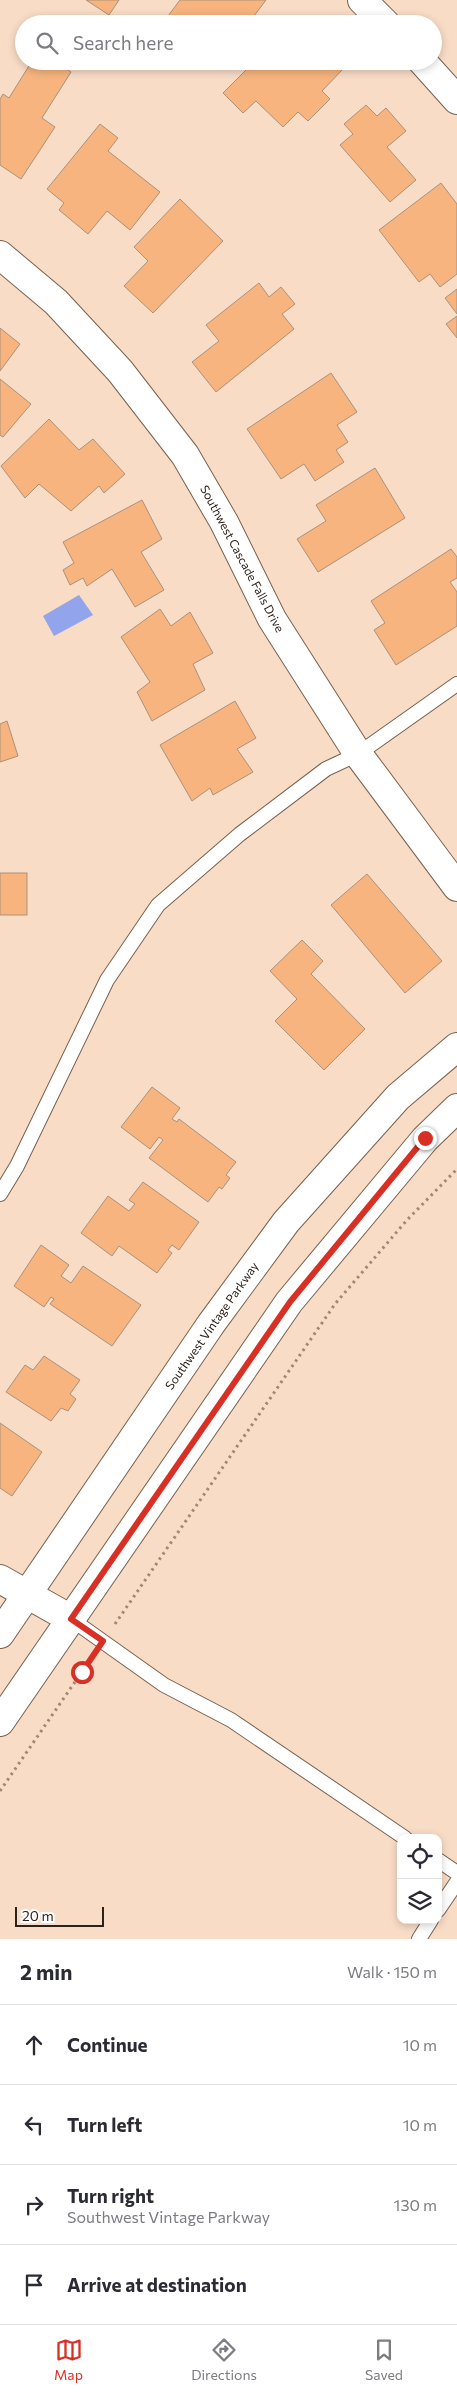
<!DOCTYPE html>
<html lang="en">
<head>
<meta charset="utf-8">
<style>
	:root { --surface:#fff; --page:#f2f2f3; --text:#2b2b33; --muted:#7c7c81; --line:#e1e1e2; --accent:#d93025 }
	body { margin:0; font-family:Commissioner,sans-serif; background:var(--page); color:var(--text) }
	.controls { position:absolute; right:15px; bottom:15px; display:grid; overflow:hidden; border-radius:10px; box-shadow:0 2px 8px #0003 }
	.controls button { width:45px; height:45px; display:grid; place-items:center; padding:0; border:0; border-bottom:1px solid var(--line); background:var(--surface); color:var(--text); font:25px sans-serif }
	.scale { position:absolute; left:15px; bottom:12px; width:89px; box-sizing:border-box; padding-left:5px; border:2px solid #2d221a; border-top:0; font-size:14px; line-height:18px; white-space:nowrap; color:#2d221a; -webkit-text-stroke:4px #fff; paint-order:stroke }
	.stop { position:absolute; width:15px; height:15px; margin:-11px; border:4px solid #d93025; border-radius:50%; background:#fff }
	.stop.end { background:#d93025; border-color:#fff; box-shadow:0 1px 5px #0008 }
	.list { margin:0; padding:0; list-style:none }
	h2 { display:flex; justify-content:space-between; align-items:center; height:65px; margin:0; padding:0 20px; font-size:21px }
	h2 small { font-size:16px; font-weight:400; color:var(--muted) }
	.list li { display:grid; grid-template-columns:32px 1fr auto; gap:15px; align-items:center; box-sizing:border-box; height:80px; padding:0 20px; border-top:1px solid var(--line) }
	.list b { display:block; font-size:19px; white-space:nowrap }
	.list p { margin:0; font-size:16px; white-space:nowrap; color:var(--muted) }
	.list em { font-size:16px; font-style:normal; color:var(--muted) }
	.icon { flex:none; width:28px; height:28px; fill:none; stroke:currentColor; stroke-width:2; stroke-linecap:round; stroke-linejoin:round }
	.map { position:relative; flex:none; width:457px; height:1939px; overflow:hidden }
	.search { position:absolute; background:var(--surface); box-shadow:0 2px 8px #0003; left:15px; right:15px; top:15px; height:55px; display:flex; align-items:center; gap:12px; box-sizing:border-box; padding:0 18px; border-radius:28px; color:var(--muted); font-size:19px }
	.sheet { height:385px; background:var(--surface) }
	nav { display:flex; justify-content:space-around; align-items:center; box-sizing:border-box; height:70px; border-top:1px solid var(--line); background:var(--surface); font-size:14px; color:var(--muted) }
	nav a { display:grid; justify-items:center; gap:2px }
	nav .on { color:var(--accent) }
	.map>svg:first-child { display:block }
</style>
</head>
<body>
<div class="map">
<svg width="457" height="1939" viewBox="0 0 457 1939">
	<rect width="100%" height="100%" fill="#f8dcc6"/>
	<path fill="#92a4eb" d="M79 595 93 615 54 636 43 616Z"/>
	<g fill="#f7b47e" stroke="#ab917c">
		<path d="M86 0H119L109 15Z"/>
		<path d="M180 0H266L251 20 256 24H169L165 20Z"/>
		<path d="M32 61H55L71 72 42 118 55 127 21 179 0 165V99L3 94 9 98Z"/>
		<path d="M255 61H336L343 69 322 91 330 99 308 121 298 112 283 127 256 101 243 113 223 93Z"/>
		<path d="M366 105 377 116 386 108 406 131 387 147 416 180 390 202 340 145 353 134 344 124Z"/>
		<path d="M100 124 118 138 108 151 160 192 130 230 107 211 88 234 59 210 64 203 47 189Z"/>
		<path d="M441 183 457 204V274L440 287 430 274 419 282 379 230Z"/>
		<path d="M180 199 223 241 153 313 124 286 148 261 134 247Z"/>
		<path d="M259 283 269 297 281 287 295 304 282 314 294 329 216 392 192 362 219 341 206 325Z"/>
		<path d="M457 289V314L445 298Z"/>
		<path d="M457 316V338L446 324Z"/>
		<path d="M0 328 20 344 0 371Z"/>
		<path d="M331 373 357 412 337 425 348 442 336 450 344 462 315 481 304 464 281 479 247 429Z"/>
		<path d="M0 379 31 404 3 437 0 435Z"/>
		<path d="M49 419 79 450 93 439 125 474 104 493 99 486 71 511 39 484 25 498 1 466Z"/>
		<path d="M375 468 405 518 318 572 297 539 326 521 316 505Z"/>
		<path d="M142 500 162 539 141 552 164 590 135 607 112 569 87 586 83 578 70 585 63 570 74 563 63 542Z"/>
		<path d="M451 549 457 557V578L450 582 457 592V626L396 665 374 630 385 623 371 601Z"/>
		<path d="M160 609 171 626 190 612 213 653 193 664 205 690 152 721 137 692 150 682 121 637Z"/>
		<path d="M235 701 256 738 237 749 253 772 213 795 210 788 192 801 160 745Z"/>
		<path d="M7 721 18 756 0 762V724Z"/>
		<rect x="0" y="873" width="27" height="42"/>
		<path d="M367 874 442 961 405 993 331 905Z"/>
		<path d="M302 940 323 961 311 974 365 1029 324 1070 275 1021 297 999 270 971Z"/>
		<path d="M152 1087 180 1108 172 1119 177 1122 179 1119 236 1162 226 1175 230 1178 222 1189 219 1187 208 1202 149 1158 163 1140 159 1137 150 1149 121 1127Z"/>
		<path d="M143 1182 199 1222 179 1250 172 1245 168 1250 172 1253 157 1273 119 1246 112 1256 81 1233 108 1196 129 1211 135 1204 129 1200Z"/>
		<path d="M41 1245 69 1265 61 1276 71 1283 83 1266 141 1305 112 1346 50 1304 54 1299 51 1297 44 1307 14 1286Z"/>
		<path d="M44 1356 80 1380 70 1394 76 1399 68 1411 61 1408 51 1421 6 1392 25 1365 33 1370Z"/>
		<path d="M0 1423 42 1452 12 1496 0 1488Z"/>
	</g>
	<g fill="none" stroke-linecap="round" stroke-linejoin="round">
		<defs>
			<g id="service">
				<path d="M0 1194 17 1166 107 980 158 905 240 834 326 769 358 754 457 684"/>
				<path d="M71 1619 164 1685 231 1720 405 1838"/>
				<path d="M438 1860 457 1873"/>
				<path d="M438 1910 457 1882"/>
				<path d="M419 1939 431 1920"/>
			</g>
			<g id="minor">
				<path d="M362 0 386 24"/>
				<path d="M422 61 457 100"/>
				<path d="M0 255 56 302 120 371 185 455 224 522 272 619 358 754 457 887"/>
				<path d="M0 1579 71 1619"/>
			</g>
			<g id="tertiary">
				<path d="M0 1634 211 1324 286 1222 398 1097 457 1047"/>
				<path d="M0 1722 289 1302 425 1139 457 1108"/>
			</g>
		</defs>
		<use href="#service" stroke="#79614e" stroke-width="16"/>
		<use href="#minor" stroke="#79614e" stroke-width="30"/>
		<use href="#tertiary" stroke="#79614e" stroke-width="30"/>
		<g stroke="#9d8879" stroke-width="3" stroke-dasharray="2.5 4" stroke-linecap="butt">
			<path d="M115 1624 335 1304 407 1220 457 1169"/>
			<path d="M0 1791 90 1660"/>
		</g>
		<use href="#service" stroke="#fff" stroke-width="14"/>
		<use href="#minor" stroke="#fff" stroke-width="28"/>
		<use href="#tertiary" stroke="#fff" stroke-width="28"/>
	</g>
	<g fill="none" stroke-linecap="round" stroke-linejoin="round">
		<path stroke="#d93025" stroke-width="6" d="M82 1672 103 1641 71 1619 290 1302 425 1138"/>
	</g>
	<g text-anchor="middle" stroke-width="5" stroke-linejoin="round" paint-order="stroke">
		<g font-size="12" fill="#2d221a" stroke="#fff">
			<text transform="translate(242 559) rotate(62)" y="4">Southwest Cascade Falls Drive</text>
			<text transform="translate(212 1326) rotate(-55)" y="4">Southwest Vintage Parkway</text>
		</g>
	</g>
</svg>
<div class="controls">
<button><svg class="icon" aria-label="locate" viewBox="0 0 24 24"><circle cx="12" cy="12" r="6"/><path d="M12 2v4M12 18v4M2 12h4M18 12h4"/></svg></button>
<button><svg class="icon" aria-label="layers" viewBox="0 0 24 24"><path d="M12 4l9 5-9 5-9-5zM3 14l9 5 9-5"/></svg></button>
</div>
<div class="scale">20 m</div>
<div class="stop" style="left:82px;top:1672px"></div>
<div class="stop end" style="left:425px;top:1138px"></div>
<div class="search"><svg class="icon" aria-label="search" viewBox="0 0 24 24"><circle cx="10" cy="10" r="6"/><path d="M15 15l6 6"/></svg>Search here</div>
</div>
<section class="sheet">
<h2>2 min<small>Walk · 150 m</small></h2>
<ul class="list">
<li><svg class="icon" aria-label="ahead" viewBox="0 0 24 24"><path d="M12 20V5M6 11l6-6 6 6"/></svg><div><b>Continue</b></div><em>10 m</em></li>
<li><svg class="icon" aria-label="left" viewBox="0 0 24 24"><path d="M17 20v-9H6M10 6l-5 5 5 5"/></svg><div><b>Turn left</b></div><em>10 m</em></li>
<li><svg class="icon" aria-label="right" viewBox="0 0 24 24"><path d="M7 20v-9h11M14 6l5 5-5 5"/></svg><div><b>Turn right</b><p>Southwest Vintage Parkway</p></div><em>130 m</em></li>
<li><svg class="icon" aria-label="arrive" viewBox="0 0 24 24"><path d="M6 21V4h12l-3 4 3 4H6"/></svg><div><b>Arrive at destination</b></div></li>
</ul>
</section>
<nav>
<a class="on"><svg class="icon" aria-label="map" viewBox="0 0 24 24"><path d="M3 6l6-2 6 2 6-2v14l-6 2-6-2-6 2zM9 4v14M15 6v14"/></svg>Map</a>
<a><svg class="icon" aria-label="directions" viewBox="0 0 24 24"><path d="M12 3l9 9-9 9-9-9zM9 14v-3h6M13 9l2 2-2 2"/></svg>Directions</a>
<a><svg class="icon" aria-label="saved" viewBox="0 0 24 24"><path d="M7 4h10v16l-5-4-5 4z"/></svg>Saved</a>
</nav>
</body>
</html>
